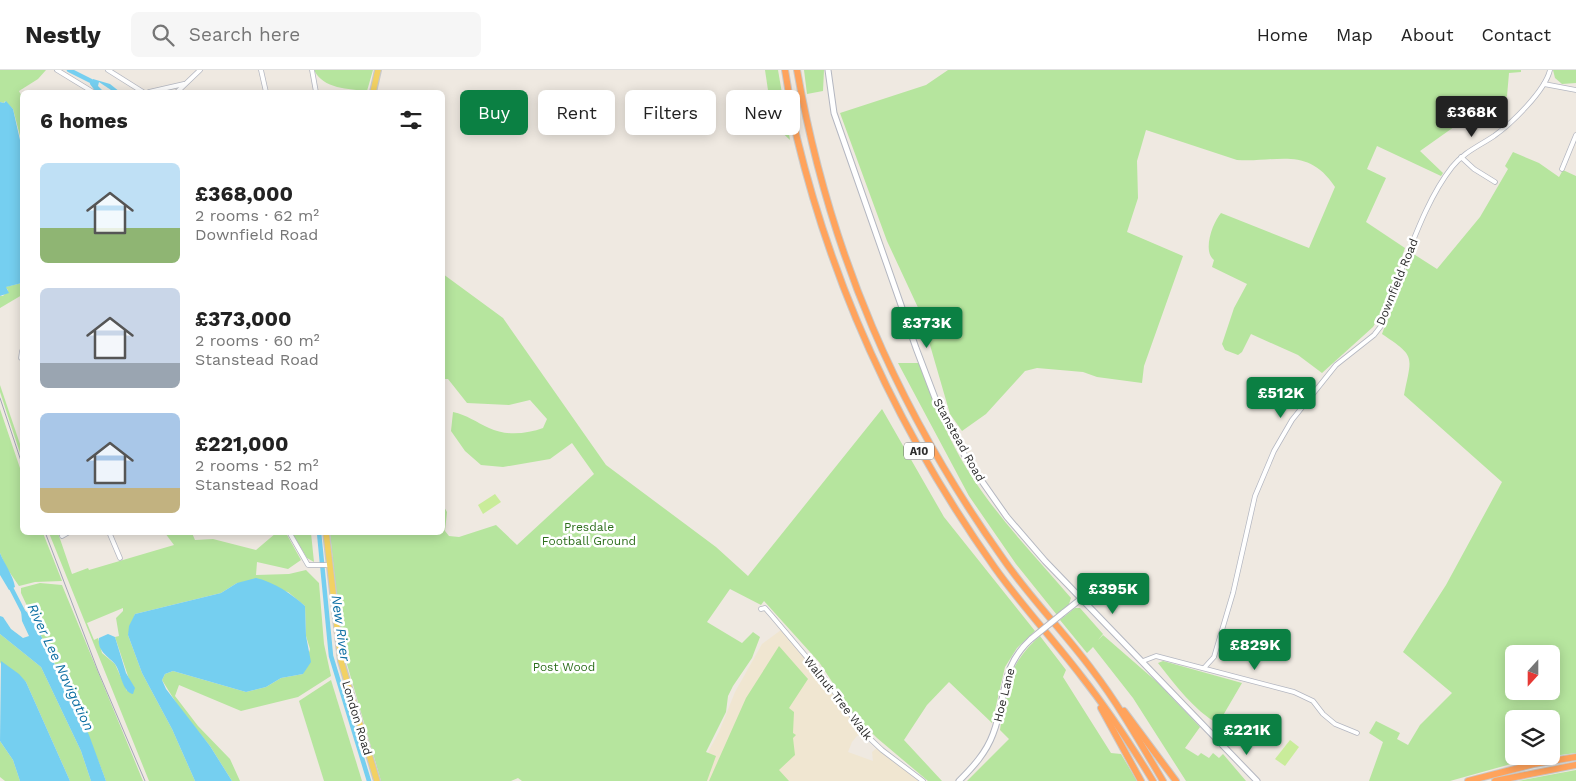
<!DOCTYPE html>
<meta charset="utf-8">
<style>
:root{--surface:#fff;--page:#f6f6f6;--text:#222;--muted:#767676;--line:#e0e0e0;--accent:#0b8043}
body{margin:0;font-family:"Work Sans",sans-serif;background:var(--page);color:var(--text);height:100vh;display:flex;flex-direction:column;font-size:19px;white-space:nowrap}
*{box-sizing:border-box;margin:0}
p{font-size:16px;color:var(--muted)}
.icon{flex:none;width:28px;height:28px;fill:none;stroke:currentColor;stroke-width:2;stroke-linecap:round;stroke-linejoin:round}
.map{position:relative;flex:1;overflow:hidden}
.drawer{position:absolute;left:20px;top:20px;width:425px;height:445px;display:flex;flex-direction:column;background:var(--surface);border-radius:8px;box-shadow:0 2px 12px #0003}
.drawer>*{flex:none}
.hud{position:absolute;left:460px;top:20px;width:475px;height:45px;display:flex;gap:10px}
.needle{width:32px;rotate:201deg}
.buttons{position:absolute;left:1505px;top:575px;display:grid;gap:10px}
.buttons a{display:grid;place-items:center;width:55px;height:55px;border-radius:8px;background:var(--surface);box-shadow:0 2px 12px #0003;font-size:25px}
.price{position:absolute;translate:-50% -42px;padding:0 11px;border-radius:5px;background:var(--accent);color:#fff;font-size:16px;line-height:32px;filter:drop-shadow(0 1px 2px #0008)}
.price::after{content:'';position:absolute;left:50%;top:30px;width:15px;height:11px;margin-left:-8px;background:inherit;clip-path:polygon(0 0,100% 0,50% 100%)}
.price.on{background:#222;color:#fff}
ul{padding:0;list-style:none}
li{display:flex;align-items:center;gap:15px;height:125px;padding:0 20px}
li span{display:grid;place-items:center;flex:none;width:140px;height:100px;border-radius:8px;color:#555}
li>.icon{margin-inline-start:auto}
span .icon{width:60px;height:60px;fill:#fffc;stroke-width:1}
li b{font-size:21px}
h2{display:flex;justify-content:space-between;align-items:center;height:60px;padding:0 20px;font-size:21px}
.tag{padding:0 18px;border-radius:8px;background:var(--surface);box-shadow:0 2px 12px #0003;font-size:18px;line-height:45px}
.tag.on{background:var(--accent);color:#fff}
header{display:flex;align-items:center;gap:30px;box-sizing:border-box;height:70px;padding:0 25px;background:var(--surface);border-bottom:1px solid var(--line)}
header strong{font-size:24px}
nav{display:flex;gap:28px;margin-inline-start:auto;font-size:18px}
.search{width:350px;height:45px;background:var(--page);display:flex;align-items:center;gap:12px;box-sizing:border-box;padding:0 18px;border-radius:8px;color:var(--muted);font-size:19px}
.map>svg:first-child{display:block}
</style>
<header>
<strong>Nestly</strong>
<div class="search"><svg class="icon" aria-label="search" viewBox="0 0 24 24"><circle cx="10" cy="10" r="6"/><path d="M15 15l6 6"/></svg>Search here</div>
<nav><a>Home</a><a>Map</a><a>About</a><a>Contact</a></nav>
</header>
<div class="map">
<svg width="1576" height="711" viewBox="0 0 1576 711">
<rect width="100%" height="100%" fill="#efe9e1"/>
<polygon fill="#f0e6d1" points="781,560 824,612 853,652 853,659 863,664 857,666 852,672 848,682 873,691 872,682 878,677 920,711 703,711 705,688 719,662 735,622 762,574"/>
<g fill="#b6e59e" fill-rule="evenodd">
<polygon points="0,0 46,0 38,9 19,21 22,27 21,70 13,39 5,31 4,33 0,32"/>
<path d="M314,0H373L367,21C349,19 323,19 314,0Z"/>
<polygon points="765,0 778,0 790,70 773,54"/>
<polygon points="804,0 824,0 823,21 807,24"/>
<path d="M948,0H1521V2L1509,3L1507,26L1491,45L1468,47L1420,81L1443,103L1441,106L1377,76L1367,99L1386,108L1366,152L1405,178L1384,238L1373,257L1322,303L1298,285L1251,264L1242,282L1238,285L1225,280L1222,274L1234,238L1247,214L1212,197L1214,190C1202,181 1213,152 1221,143L1309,178L1335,117C1308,75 1276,93 1237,90L1146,60L1137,91L1138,128L1127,162L1183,186L1144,296L1142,313L1097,307L1083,302L1037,298L1025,301L986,344L962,361L950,344L921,244L887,171L840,43L926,15Z"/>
<polygon points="1553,0 1576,0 1576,13 1562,14 1555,8"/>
<path d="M1513,82L1539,93L1559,107L1563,100L1576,106V683L1529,689L1450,711H1369L1383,672L1369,663L1376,651L1400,663L1397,669L1408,675L1420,655L1452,623L1403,582L1446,515L1502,412L1404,325C1412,285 1416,287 1382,264L1412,183L1437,199L1480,147L1508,99L1505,96ZM1514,584H1551V621H1514ZM1514,649H1551V686H1514Z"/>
<path d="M443,204L503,248L606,395L716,477L748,506L882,339L944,447L1035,561L1017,578L1005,597L992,653L949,612L927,635L904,670L942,711H928L877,668L854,645L819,592L764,531L761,535L730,519L707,552L742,573L753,562L760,567L752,588L733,616L728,626L726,642L706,682L716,686L707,711H522L518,708L511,711H381L342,577L330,463L442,462L443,435L447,442L445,461L449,466L459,467L496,455L517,475L594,404L572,373L550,389L503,397L481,395L465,381L451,361L453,342C467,345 476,352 489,358C505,366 527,364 543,358L547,349L530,330L509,335L467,333L448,309H443Z"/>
<polygon points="22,213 22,225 0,238 0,226 3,226 8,220 5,217"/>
<path d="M898,293H919C930,322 941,351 955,378C985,435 1030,480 1071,528L1069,534L1057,545L1016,494L969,426Z"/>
<polygon points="0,315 22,380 22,389 0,322"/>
<polygon points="0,339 22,404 22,462 43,463 62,511 35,512 19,516 6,497 0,483"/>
<path d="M49,463H58L72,504L88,498L89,500L174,475L165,463H192L195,470L213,469L256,480L276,463H286L301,490L288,499L257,492L256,505L289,504L306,500L319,513L324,574L331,606L298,627L241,641L179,615L175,626L198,656L230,689L240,711H232L210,676L180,639L162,610L165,604L173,601L246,622L266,617L281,608L303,604L310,579L306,566L305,536L288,522L237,513L221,523L135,544L128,565L142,603L172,659L195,711H149ZM123,538V541L116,548L119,566L115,567L129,609L127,621L115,594L102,583L98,568L94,570L87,553Z"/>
<polygon points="292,463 311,463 314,492 307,488"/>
<path d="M40,513L62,515L143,711H106C82,646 49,584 21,523V518Z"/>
<polygon points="1075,538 1080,538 1103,564 1098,570 1103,565 1157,612 1200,657 1185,678 1198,686 1201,683 1209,688 1213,683 1219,688 1223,684 1246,711 1186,711 1133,628 1093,577 1087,583 1060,550"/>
<polygon points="0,564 41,597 81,681 91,711 70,711 26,612 1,592 0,594"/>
<path d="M1040,566L1066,600L1063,607L1111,683L1121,684L1137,711H967L1009,669L1000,660C1008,618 1005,597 1040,566Z"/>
<polygon points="779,576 808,609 789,638 794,642 793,663 796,665 793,668 795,685 779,700 789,711 709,711 746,628"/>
<path d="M1163,591L1242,613L1218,654C1194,640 1175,615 1158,593Z"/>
<polygon points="331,610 362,711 324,711 299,631"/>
<polygon points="0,671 13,690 20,711 5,711 0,707"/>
<polygon points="1576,700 1576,711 1518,711"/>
</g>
<g fill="#c9ec9a">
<polygon points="495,424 501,432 483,444 478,435"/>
<polygon points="1290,670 1299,677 1285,696 1275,689"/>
</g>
<g fill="#75cff0">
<polygon points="93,9 110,14 120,22 114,22 99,12 98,16 104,22 96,22 90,14"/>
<polygon points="6,31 13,39 20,70 22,64 22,213 6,217 9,223 0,226 0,32 4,33"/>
<path d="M0,483C5,495 13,505 15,517L9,520L0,505Z"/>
<path d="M256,508C274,512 292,524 305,536L306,566L311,592L303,604L281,608L266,617L246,622L173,601L165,604L162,610L166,619L210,676L232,711H195L172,659L142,603L128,565L129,556L135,544L221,523L237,513Z"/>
<polygon points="21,540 24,540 31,545 89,665 106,711 91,711 81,681 41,597 0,564 0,546 3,547 11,559 23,568 29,566 22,551"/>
<path d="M108,564L115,567L126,603L135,618L133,624C122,622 121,602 115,594C108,586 97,581 99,568Z"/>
<polygon points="1,591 19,604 26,612 70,711 20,711 13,690 0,671"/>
</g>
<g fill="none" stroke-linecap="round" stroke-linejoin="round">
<g stroke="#75cff0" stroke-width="4.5">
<polyline points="69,0 91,11 99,22"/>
<polyline points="319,462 331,586 369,711"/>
<polyline points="9,514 25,545"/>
</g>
<defs>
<g id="street">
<polyline points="57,0 93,22"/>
<polyline points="108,0 143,22"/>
<polyline points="261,0 266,22"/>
<polyline points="312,0 316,22"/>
<polyline points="1544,14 1576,20"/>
<polyline points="149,22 184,14"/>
<polyline points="177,22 200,0"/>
<polyline points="1461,87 1474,99 1495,112"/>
<polyline points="1562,99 1576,65"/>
<polyline points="21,288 22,281"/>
<polyline points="109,462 120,488"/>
<polyline points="289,462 308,495 330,495"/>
<polyline points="62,466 69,462"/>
<polyline points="761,539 765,538 772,546 826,610 864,663 882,680 923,711"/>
<polyline points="1143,591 1156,586 1294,622 1313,631 1323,644 1335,654 1357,663"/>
<path d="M1204,598L1214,587L1233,523L1255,426L1274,381L1292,350L1336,295L1374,265L1381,256C1391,237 1396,216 1403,196C1416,163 1430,125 1452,97C1464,82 1479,76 1494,66C1512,53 1545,21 1550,0"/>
</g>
<g id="secondary">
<polyline points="828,0 834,43 916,278 935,328 967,390 1007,447 1045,491 1257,711"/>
<polyline points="1063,543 1082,528"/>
<path d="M959,711C973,697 986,683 993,664C1007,628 999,598 1031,569"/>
</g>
<g id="primary">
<polyline points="373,22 378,0"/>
<polyline points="326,462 341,591 377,711"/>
</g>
<g id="highway">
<path d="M785,0C789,23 792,46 797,68C835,225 902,367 995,498C1022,536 1054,570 1082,607C1108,640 1131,675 1153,711"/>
<path d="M797,0C829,182 897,340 1004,490C1031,529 1065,563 1093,601C1119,635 1141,674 1163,711"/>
<polyline points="1101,638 1141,711"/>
<polyline points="1124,641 1176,711"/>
<polyline points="1468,711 1534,694 1576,687"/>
<polyline points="1495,711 1576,695"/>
</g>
</defs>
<use href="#street" stroke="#b4b7c1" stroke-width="5.5"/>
<use href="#secondary" stroke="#b4b7c1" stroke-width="7"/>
<use href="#primary" stroke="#c9c9c9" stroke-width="8"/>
<use href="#highway" stroke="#c9c9c9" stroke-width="8"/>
<use href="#street" stroke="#fff" stroke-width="4"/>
<use href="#secondary" stroke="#fff" stroke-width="5"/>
<use href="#primary" stroke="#f2d163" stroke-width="5.5"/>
<use href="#highway" stroke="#ffa35c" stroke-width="6"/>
<g stroke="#a3a6b8" stroke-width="1">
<polyline points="0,328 22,394"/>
<polyline points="45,462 98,601 145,711"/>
</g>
<defs>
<polyline id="secondary-bridge" points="1031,569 1063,543"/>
</defs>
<use href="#secondary-bridge" stroke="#b4b7c1" stroke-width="7" stroke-linecap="butt"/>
<use href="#secondary-bridge" stroke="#fff" stroke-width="5"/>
</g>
<g text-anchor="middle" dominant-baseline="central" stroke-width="5" stroke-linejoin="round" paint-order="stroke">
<rect fill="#fff" stroke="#6d6d6d" stroke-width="1" x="904" y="372.5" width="30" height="17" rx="4"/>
<g font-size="11" font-weight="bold" fill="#2e2e2e">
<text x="919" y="381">A10</text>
</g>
<g font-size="12" fill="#2e2e2e" stroke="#fff">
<text transform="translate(1397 212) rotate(-68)">Downfield Road</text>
<text transform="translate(959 370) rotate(61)">Stanstead Road</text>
<text transform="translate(1004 625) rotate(-76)">Hoe Lane</text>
<text transform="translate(838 628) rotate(52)">Walnut Tree Walk</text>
<text transform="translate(357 648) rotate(73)">London Road</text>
</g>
<g font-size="12" fill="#2c6e1b" stroke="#fff">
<text x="589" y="457">Presdale<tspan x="589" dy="14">Football Ground</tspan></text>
<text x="564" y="597">Post Wood</text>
</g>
<g font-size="14" font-style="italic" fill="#0d6fa3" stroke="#fff">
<text transform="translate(341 558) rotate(82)">New River</text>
<text transform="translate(61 597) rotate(65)">River Lee Navigation</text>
</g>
</g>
</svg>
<div class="buttons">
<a><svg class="needle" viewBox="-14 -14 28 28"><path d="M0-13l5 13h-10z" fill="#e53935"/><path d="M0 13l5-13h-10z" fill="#767676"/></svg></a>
<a><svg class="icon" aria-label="layers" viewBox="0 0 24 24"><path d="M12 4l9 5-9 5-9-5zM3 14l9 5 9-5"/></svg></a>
</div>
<b class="price on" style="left:1472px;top:68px">£368K</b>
<b class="price" style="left:927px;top:279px">£373K</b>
<b class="price" style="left:1281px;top:349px">£512K</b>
<b class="price" style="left:1113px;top:545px">£395K</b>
<b class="price" style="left:1255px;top:601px">£829K</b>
<b class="price" style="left:1247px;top:686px">£221K</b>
<div class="hud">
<a class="tag on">Buy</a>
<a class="tag">Rent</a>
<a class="tag">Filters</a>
<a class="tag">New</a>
</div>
<section class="drawer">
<h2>6 homes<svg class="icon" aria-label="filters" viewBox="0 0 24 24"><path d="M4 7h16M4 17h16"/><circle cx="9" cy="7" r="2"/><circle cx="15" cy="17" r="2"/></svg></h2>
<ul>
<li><span style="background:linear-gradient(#bfe0f5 65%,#8fb573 0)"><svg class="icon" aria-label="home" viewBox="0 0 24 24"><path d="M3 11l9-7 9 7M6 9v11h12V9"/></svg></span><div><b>£368,000</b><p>2 rooms · 62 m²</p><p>Downfield Road</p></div></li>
<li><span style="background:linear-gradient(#c9d6e8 75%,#9aa5b1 0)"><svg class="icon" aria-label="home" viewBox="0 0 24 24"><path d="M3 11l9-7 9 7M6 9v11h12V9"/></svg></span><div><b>£373,000</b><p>2 rooms · 60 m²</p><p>Stanstead Road</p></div></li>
<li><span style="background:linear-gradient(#a9c7e8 75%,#c2b280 0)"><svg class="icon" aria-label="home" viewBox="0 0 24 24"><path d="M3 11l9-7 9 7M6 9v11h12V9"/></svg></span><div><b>£221,000</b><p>2 rooms · 52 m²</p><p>Stanstead Road</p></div></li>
</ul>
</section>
</div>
